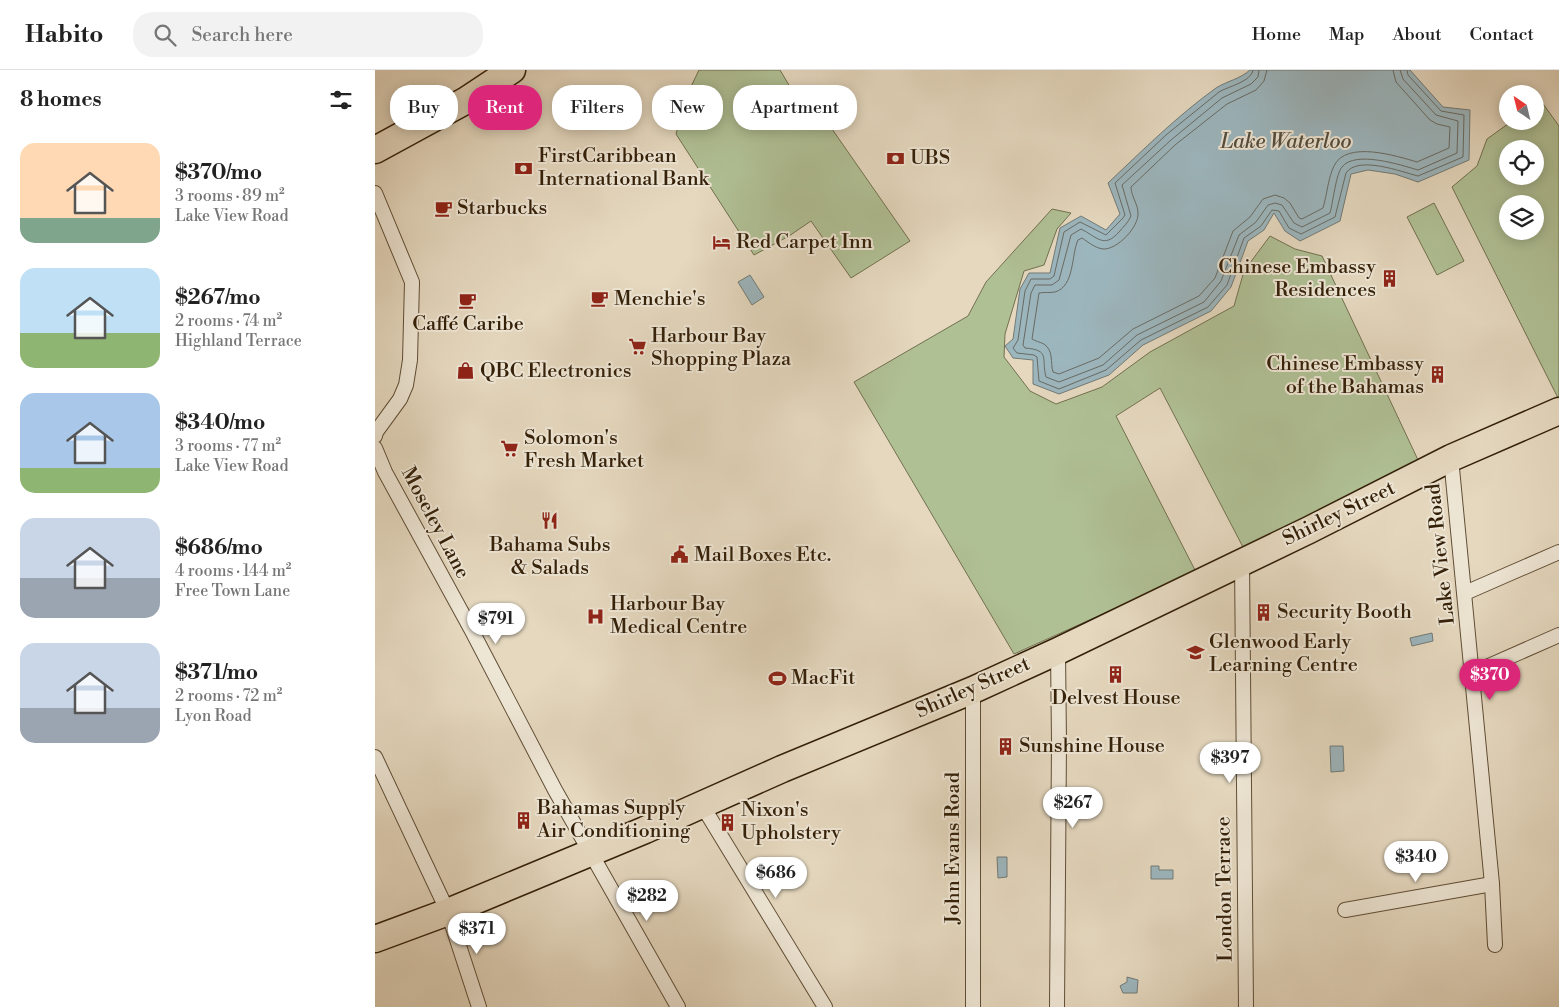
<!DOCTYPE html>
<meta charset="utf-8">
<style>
:root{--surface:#fff;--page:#f2f2f2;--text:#222;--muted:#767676;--line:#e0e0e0;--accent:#db2777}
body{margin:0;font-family:"Libre Bodoni",serif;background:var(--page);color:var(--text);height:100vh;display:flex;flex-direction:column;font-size:19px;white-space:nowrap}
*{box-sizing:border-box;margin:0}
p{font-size:16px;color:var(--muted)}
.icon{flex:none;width:28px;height:28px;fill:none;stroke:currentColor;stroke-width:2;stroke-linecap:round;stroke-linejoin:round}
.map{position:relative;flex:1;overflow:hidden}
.sheet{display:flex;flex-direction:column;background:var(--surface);width:375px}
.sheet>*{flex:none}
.hud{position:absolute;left:15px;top:15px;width:475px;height:45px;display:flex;gap:10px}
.needle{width:32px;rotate:325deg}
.fabs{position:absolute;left:1124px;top:15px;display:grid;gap:10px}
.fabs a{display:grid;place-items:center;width:45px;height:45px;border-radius:50%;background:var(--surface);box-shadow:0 2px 12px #0003;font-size:25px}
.price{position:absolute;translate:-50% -42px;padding:0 11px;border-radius:18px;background:#fff;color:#222;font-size:16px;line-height:32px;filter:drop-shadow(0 1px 2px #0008)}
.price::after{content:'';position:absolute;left:50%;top:30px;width:15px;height:11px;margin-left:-8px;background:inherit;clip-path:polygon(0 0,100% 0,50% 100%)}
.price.on{background:var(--accent);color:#fff}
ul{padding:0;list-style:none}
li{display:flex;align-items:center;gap:15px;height:125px;padding:0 20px}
li span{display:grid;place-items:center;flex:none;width:140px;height:100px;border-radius:15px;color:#555}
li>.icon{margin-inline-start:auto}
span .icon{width:60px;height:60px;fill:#fffc;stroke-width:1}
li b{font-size:21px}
h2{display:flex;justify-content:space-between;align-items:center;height:60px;padding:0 20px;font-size:21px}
.pill{padding:0 18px;border-radius:20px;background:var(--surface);box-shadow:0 2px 12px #0003;font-size:18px;line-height:45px}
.pill.on{background:var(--accent);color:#fff}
header{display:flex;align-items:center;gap:30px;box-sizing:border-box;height:70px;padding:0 25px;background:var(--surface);border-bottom:1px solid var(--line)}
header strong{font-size:24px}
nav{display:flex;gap:28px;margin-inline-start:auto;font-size:18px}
.search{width:350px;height:45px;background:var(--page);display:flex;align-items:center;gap:12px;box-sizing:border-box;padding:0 18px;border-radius:20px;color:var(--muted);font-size:19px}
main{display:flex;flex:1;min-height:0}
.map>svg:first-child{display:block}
</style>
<header>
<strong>Habito</strong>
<div class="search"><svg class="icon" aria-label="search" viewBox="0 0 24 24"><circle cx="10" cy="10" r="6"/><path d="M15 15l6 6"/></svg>Search here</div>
<nav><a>Home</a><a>Map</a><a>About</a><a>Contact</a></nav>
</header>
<main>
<section class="sheet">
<h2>8 homes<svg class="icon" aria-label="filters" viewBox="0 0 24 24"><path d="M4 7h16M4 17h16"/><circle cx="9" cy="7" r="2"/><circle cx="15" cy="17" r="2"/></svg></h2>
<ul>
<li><span style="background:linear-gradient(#ffd9b3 75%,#7fa58c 0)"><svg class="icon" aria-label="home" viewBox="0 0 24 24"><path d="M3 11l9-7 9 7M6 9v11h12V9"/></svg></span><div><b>$370/mo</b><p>3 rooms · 89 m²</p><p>Lake View Road</p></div></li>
<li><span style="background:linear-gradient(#bfe0f5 65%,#8fb573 0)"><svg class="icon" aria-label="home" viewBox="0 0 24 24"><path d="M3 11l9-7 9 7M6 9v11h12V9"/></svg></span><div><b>$267/mo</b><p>2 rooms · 74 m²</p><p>Highland Terrace</p></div></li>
<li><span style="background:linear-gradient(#a9c7e8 75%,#8fb573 0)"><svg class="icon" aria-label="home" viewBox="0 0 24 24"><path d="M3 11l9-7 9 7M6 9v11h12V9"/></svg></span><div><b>$340/mo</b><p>3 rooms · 77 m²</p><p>Lake View Road</p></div></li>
<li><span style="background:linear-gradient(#c9d6e8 60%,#9aa5b1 0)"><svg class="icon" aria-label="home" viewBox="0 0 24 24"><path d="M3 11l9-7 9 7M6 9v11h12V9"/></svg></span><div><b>$686/mo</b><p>4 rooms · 144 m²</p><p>Free Town Lane</p></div></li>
<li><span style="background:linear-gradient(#c9d6e8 65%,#9aa5b1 0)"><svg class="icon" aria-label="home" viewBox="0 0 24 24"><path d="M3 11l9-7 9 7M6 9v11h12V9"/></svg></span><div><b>$371/mo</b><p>2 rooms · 72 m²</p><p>Lyon Road</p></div></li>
</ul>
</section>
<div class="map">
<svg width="1184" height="937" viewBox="0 0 1184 937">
<rect width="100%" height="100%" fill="#e5d8bf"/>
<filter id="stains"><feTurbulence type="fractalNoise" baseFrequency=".004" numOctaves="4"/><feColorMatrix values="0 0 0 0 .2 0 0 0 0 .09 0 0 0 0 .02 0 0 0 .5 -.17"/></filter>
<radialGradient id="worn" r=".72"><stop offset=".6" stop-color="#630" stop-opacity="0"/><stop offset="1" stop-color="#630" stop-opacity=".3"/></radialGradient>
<g fill="#b0c095" stroke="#72704f" fill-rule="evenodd">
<polygon points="324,0 405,0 434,49 442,44 457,59 535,171 476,208 436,151 414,166 379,185 301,64 312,25"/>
<path d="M1166,31L1184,56V327L1183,328L1077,117L1102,96L1112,69L1137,51H1160V35ZM1132,79H1160V106H1132ZM1132,134H1160V161H1132Z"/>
<polygon points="1059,133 1089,191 1062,205 1032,147"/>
<polygon points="677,139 696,143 682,159 669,195 649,201 630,264 629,287 655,321 681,334 727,317 775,282 859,236 869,201 895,166 920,179 947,186 1044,392 869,479 785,318 741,346 821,502 639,584 479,312 593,246 611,212"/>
</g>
<g fill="#9cb6be" stroke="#727a76">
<path d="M875,0H1035L1068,37L1095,40L1094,90L1043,112L1020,104L993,100L976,104L965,151L925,171L910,161L899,143L889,160L873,171L856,217L836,241L768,275L734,305L684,324L658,314V290L638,288L630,276L638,269L645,219L654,203H675L685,158L706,146L731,160L745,144L733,113C768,80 802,46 841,18C852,11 865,9 875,0Z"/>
<polygon points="375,205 389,227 377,235 363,212"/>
<polygon points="1057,563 1058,571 1037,576 1035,568"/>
<polygon points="955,676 968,676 969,701 956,702"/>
<polygon points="622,787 632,787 632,807 623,808"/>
<polygon points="776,796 784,796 784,800 798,800 798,809 776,809"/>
<polygon points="752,907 763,910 762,923 748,923 745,916 752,912"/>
</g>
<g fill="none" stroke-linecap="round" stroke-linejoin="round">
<g stroke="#686b64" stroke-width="1">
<path d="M878,0C876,12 854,16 844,22L791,65L740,113L750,145L748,148L731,165L705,152L689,162L679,206L675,209H656L650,221L643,270L638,278L642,283L659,285L662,287L664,311L684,319L731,300L766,270L833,237L852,215L869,168L886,156L897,140L904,141L914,158L926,164L960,147L971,103C983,85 1027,102 1043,106L1088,87L1089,45L1066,41L1033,5L1032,0"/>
<path d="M884,0L883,7L876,14L847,28L796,70L747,115L756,146C753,153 748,157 744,162C729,179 722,167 706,159L696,165L684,210L677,215H660L656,223L648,275L650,278C676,280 666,289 671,307L684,312L728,295L762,265L829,232L846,211L864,165L881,152L893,135L900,133L907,135L919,153L927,157L955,143C958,132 961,104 967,97C980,80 1026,95 1043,100L1082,83L1083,51L1061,45L1028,9L1025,0"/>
<path d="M892,0L889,11L881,20L852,34L800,75L756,117C756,126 763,134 763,143C764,157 742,180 728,179C720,178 713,172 707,168L703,170C696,185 700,216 680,222C674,223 669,222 664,223L657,269C660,271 665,272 669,274C679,281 675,292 678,302L684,304L724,288L758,259L824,226L840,208L858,161L875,147L888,129L900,125L909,128L915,133L924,148L927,149L948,138C952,125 953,108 959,96C971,70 1022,86 1042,92L1074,78L1075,57L1062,54L1055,50L1021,12L1018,0"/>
</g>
<defs>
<g id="street">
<polyline points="0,123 37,212 35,290 31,315 25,329 1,362 0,366"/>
<polyline points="0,378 10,402 97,561 180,720 303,937"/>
<polyline points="1076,388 1117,814 1120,875"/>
<polyline points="867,491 871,937"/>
<polyline points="1090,523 1184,482"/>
<polyline points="1098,603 1184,565"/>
<polyline points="598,620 598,937"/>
<polyline points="0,687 73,842 104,937"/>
<polyline points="327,735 450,937"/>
<polyline points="970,840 1117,814"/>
<polyline points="682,937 684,673 683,581"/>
</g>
<g id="highway">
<polyline points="0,80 90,31 137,0"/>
<polyline points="0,869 73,842 270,760 407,699 598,620 683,581 934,460 1076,388 1184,341"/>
</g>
</defs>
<use href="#street" stroke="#604e36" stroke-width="16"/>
<use href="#highway" stroke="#342009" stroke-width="29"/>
<use href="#street" stroke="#eee6d5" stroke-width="14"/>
<use href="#highway" stroke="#e5d8bf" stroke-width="26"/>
</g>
<defs>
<symbol id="bank-bare" viewBox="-9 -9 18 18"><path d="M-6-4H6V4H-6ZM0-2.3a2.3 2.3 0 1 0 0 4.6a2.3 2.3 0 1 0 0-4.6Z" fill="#8f2418" stroke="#eee6d5" stroke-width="2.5" paint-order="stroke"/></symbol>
<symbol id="cafe-bare" viewBox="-9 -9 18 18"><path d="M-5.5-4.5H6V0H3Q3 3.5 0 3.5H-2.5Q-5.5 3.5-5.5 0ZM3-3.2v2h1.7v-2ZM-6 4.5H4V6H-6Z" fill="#8f2418" stroke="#eee6d5" stroke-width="2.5" paint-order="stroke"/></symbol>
<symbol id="hotel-bare" viewBox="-9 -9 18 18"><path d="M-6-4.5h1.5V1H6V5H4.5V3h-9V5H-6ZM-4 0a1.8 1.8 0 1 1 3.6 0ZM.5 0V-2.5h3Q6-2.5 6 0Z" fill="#8f2418" stroke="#eee6d5" stroke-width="2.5" paint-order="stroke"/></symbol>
<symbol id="building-bare" viewBox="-9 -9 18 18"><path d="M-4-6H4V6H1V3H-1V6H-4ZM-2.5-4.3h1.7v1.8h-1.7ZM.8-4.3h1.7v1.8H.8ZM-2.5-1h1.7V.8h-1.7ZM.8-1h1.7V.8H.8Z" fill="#8f2418" stroke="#eee6d5" stroke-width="2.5" paint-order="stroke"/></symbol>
<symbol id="supermarket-bare" viewBox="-9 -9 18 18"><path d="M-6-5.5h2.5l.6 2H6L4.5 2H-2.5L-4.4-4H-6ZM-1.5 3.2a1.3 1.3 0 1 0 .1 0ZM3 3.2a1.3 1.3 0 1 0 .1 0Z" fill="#8f2418" stroke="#eee6d5" stroke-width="2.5" paint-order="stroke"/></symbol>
<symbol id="shop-bare" viewBox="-9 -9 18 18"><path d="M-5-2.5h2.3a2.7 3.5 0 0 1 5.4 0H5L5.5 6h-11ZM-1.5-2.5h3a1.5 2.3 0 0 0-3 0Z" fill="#8f2418" stroke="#eee6d5" stroke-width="2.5" paint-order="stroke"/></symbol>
<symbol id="restaurant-bare" viewBox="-9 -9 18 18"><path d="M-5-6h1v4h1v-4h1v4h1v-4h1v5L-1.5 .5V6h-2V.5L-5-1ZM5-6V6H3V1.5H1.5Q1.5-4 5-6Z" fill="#8f2418" stroke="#eee6d5" stroke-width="2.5" paint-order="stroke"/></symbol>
<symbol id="civic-bare" viewBox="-9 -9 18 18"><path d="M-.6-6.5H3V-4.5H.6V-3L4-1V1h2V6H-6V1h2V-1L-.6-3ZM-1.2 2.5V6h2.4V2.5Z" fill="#8f2418" stroke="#eee6d5" stroke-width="2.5" paint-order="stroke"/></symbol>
<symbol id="hospital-bare" viewBox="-9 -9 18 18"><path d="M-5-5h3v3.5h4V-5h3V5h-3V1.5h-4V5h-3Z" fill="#8f2418" stroke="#eee6d5" stroke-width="2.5" paint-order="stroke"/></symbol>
<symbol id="school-bare" viewBox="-9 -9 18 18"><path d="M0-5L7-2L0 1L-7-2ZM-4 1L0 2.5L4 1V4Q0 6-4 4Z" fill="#8f2418" stroke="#eee6d5" stroke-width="2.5" paint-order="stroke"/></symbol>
<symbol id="stadium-bare" viewBox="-9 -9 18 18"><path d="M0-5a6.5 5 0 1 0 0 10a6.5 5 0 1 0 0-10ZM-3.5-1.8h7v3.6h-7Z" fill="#8f2418" stroke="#eee6d5" stroke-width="2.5" paint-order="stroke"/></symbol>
</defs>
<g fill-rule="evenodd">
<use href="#bank-bare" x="508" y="76" width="25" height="25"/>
<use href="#bank-bare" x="136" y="86" width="25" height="25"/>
<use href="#cafe-bare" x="56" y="126" width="25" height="25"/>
<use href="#hotel-bare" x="334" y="160" width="25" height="25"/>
<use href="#building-bare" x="1002" y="196" width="25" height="25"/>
<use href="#cafe-bare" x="212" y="216" width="25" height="25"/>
<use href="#cafe-bare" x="80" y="218" width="25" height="25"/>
<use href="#supermarket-bare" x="250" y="264" width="25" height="25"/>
<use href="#shop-bare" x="78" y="288" width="25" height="25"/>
<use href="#building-bare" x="1050" y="292" width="25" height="25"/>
<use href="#supermarket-bare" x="122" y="366" width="25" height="25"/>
<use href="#restaurant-bare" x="162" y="438" width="25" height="25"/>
<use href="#civic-bare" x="292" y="472" width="25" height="25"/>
<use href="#building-bare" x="876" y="530" width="25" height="25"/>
<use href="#hospital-bare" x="208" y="534" width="25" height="25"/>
<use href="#school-bare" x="808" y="570" width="25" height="25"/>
<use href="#building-bare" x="728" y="592" width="25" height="25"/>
<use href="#stadium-bare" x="390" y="596" width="25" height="25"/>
<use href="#building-bare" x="618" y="664" width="25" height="25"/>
<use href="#building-bare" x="136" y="738" width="25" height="25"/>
<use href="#building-bare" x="340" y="740" width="25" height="25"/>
</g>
<g text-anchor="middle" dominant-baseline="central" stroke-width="4" stroke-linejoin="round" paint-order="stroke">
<g font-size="20" fill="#342009" stroke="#eee6d5" text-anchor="start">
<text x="163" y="86">FirstCaribbean<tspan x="163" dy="23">International Bank</tspan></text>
<text x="535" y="88">UBS</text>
<text x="82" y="138">Starbucks</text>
<text x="361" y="172">Red Carpet Inn</text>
<text x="1001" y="197" text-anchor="end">Chinese Embassy<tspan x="1001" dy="23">Residences</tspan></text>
<text x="239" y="229">Menchie's</text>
<text x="93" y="254" text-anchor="middle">Caffé Caribe</text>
<text x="276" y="266">Harbour Bay<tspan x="276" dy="23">Shopping Plaza</tspan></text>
<text x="1049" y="294" text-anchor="end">Chinese Embassy<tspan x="1049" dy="23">of the Bahamas</tspan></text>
<text x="105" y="301">QBC Electronics</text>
<text x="149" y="368">Solomon's<tspan x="149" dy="23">Fresh Market</tspan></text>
<text x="175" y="475" text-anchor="middle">Bahama Subs<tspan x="175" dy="23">&amp; Salads</tspan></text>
<text x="319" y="485">Mail Boxes Etc.</text>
<text x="235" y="534">Harbour Bay<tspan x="235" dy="23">Medical Centre</tspan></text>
<text x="902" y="542">Security Booth</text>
<text x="834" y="572">Glenwood Early<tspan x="834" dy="23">Learning Centre</tspan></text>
<text x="416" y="608">MacFit</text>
<text x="741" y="628" text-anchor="middle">Delvest House</text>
<text x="644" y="676">Sunshine House</text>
<text x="162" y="738">Bahamas Supply<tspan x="162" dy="23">Air Conditioning</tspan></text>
<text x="366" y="740">Nixon's<tspan x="366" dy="23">Upholstery</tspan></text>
</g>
<g font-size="20" fill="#342009" stroke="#eee6d5">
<text transform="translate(964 444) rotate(-26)">Shirley Street</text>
<text transform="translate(60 453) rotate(62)">Moseley Lane</text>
<text transform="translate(1066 484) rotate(-96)">Lake View Road</text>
<text transform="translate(598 618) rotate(-24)">Shirley Street</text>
<text transform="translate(578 778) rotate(-90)">John Evans Road</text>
<text transform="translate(850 819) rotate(-91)">London Terrace</text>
</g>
<g font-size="21" font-style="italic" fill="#534d3f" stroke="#eee6d5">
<text x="911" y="72">Lake Waterloo</text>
</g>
</g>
<rect width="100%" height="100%" filter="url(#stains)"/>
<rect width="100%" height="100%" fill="url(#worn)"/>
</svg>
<div class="fabs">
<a><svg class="needle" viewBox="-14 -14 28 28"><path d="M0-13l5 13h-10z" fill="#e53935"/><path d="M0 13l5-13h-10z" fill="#767676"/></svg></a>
<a><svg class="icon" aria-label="locate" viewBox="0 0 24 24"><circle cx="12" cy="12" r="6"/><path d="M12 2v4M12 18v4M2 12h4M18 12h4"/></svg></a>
<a><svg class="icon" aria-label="layers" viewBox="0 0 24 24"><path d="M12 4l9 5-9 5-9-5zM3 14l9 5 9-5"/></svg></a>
</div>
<b class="price" style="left:121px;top:575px">$791</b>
<b class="price on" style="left:1115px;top:631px">$370</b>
<b class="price" style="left:855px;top:714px">$397</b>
<b class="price" style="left:698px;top:759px">$267</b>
<b class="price" style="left:1041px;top:813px">$340</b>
<b class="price" style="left:401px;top:829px">$686</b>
<b class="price" style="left:272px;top:852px">$282</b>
<b class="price" style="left:102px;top:885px">$371</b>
<div class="hud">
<a class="pill">Buy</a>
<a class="pill on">Rent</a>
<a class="pill">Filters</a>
<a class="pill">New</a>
<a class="pill">Apartment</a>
</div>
</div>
</main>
